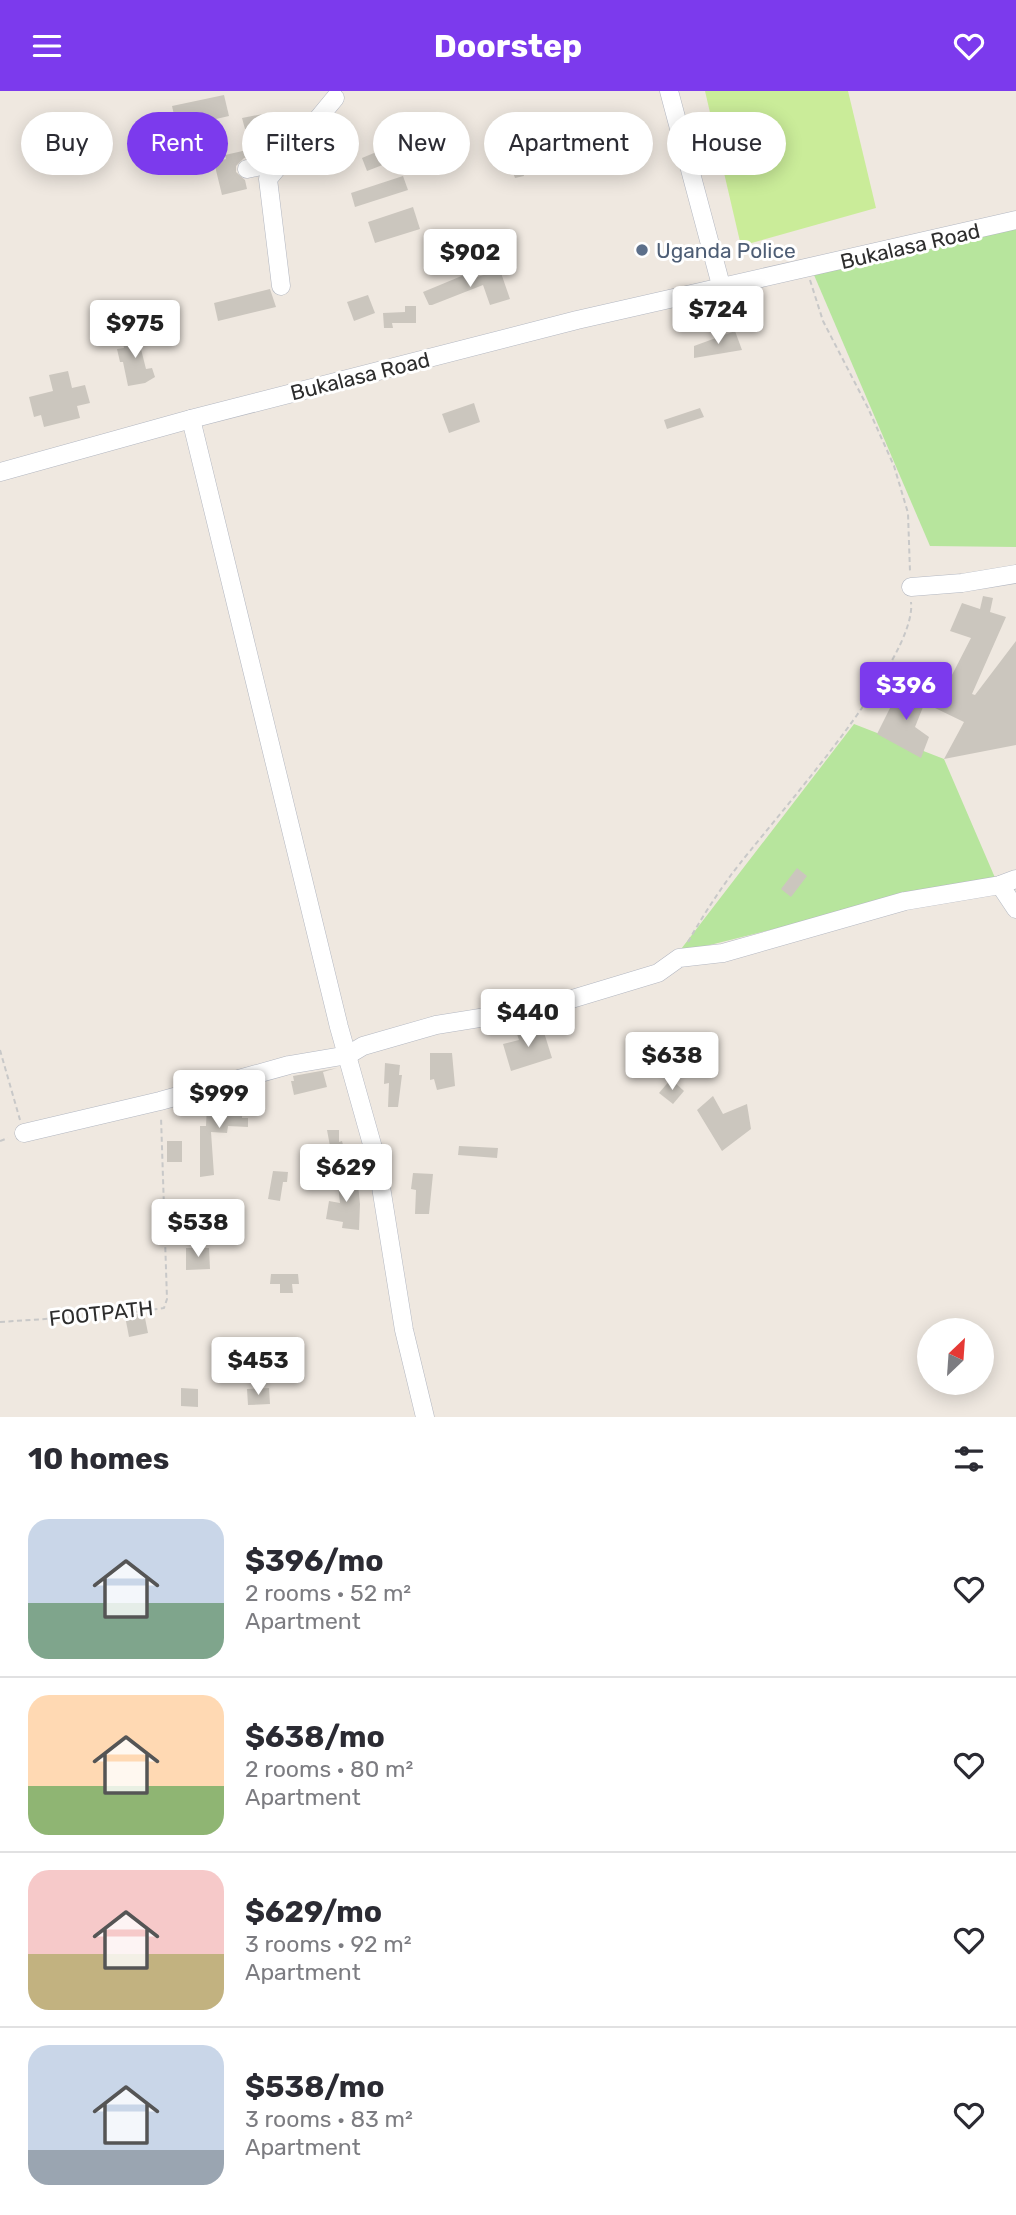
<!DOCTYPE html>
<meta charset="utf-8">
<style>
:root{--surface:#fff;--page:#f7f7f7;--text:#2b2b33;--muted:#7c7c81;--line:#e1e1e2;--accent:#7c3aed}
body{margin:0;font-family:Rubik,sans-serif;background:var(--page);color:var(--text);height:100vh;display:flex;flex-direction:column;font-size:26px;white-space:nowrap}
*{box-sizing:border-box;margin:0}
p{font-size:23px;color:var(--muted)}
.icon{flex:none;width:38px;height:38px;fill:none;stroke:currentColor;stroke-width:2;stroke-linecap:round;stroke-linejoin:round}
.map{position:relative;height:1326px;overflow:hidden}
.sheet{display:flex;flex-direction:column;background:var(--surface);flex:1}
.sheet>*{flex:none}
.top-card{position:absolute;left:21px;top:21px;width:975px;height:63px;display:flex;gap:14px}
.needle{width:46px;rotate:25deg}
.controls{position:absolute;left:917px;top:1227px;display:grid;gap:14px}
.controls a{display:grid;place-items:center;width:77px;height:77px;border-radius:50%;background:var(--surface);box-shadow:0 4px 18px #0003;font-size:35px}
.price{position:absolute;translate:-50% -60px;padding:0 16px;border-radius:7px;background:#fff;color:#222;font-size:23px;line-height:46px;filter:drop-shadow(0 2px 4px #0008)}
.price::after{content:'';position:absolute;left:50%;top:42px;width:21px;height:16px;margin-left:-10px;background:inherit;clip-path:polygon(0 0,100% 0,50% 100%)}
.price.selected{background:var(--accent);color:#fff}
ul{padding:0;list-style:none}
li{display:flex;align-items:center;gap:21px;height:175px;padding:0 28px}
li+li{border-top:2px solid var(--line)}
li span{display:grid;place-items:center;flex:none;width:196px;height:140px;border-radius:21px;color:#555}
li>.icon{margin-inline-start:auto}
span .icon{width:84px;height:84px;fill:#fffc;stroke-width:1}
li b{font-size:30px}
h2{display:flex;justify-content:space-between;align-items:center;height:84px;padding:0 28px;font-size:30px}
.tag{padding:0 24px;border-radius:32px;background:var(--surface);box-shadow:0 4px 18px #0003;font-size:24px;line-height:63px}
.tag.selected{background:var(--accent);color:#fff}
header{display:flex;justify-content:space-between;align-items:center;height:91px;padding:0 28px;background:var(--accent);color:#fff;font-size:32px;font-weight:700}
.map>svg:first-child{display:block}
</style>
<header><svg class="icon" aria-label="menu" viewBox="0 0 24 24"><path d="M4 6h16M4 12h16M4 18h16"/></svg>Doorstep<svg class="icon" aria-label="heart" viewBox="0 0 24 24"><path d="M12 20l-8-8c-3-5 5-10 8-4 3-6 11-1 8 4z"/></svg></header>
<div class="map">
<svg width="1016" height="1326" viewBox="0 0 1016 1326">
<rect width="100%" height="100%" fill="#efe8e0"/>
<g fill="#b7e59d">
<polygon points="1016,132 1016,456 930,455 814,184"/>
<polygon points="854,633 944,668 996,789 905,805 678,862"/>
</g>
<polygon fill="#caec99" points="705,0 848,0 876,117 741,155"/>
<g fill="#cbc6be">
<polygon points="224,4 229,25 177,37 172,15"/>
<polygon points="268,22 270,33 257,35 259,64 244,67 236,75 236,81 245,89 247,98 222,104 214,71 226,68 225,64 247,59 247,38 245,38 242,27"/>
<polygon points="339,34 344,57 312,64 310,55 325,38"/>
<polygon points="515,42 526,77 522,78 524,85 515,87 500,46"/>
<polygon points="393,54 398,68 367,80 362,67"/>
<polygon points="403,85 408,99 355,116 351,102"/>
<polygon points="413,116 420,138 375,152 368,131"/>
<polygon points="500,179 510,208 490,214 483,194 432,214 429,214 423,201 464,184 467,189"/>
<polygon points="270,198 276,216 218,230 214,212"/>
<polygon points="368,204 375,222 354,230 347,211"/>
<polygon points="405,215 416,215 416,232 392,232 393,237 384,237 383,222 405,221"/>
<polygon points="735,240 742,259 694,267 694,255"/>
<polygon points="149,242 151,252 140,254 146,278 152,277 155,286 145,292 128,295 123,271 120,271 117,258 124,257 122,247"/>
<polygon points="68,280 72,297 85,294 90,312 77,315 80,327 44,336 41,324 34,326 29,306 53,300 49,284"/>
<polygon points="474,312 480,331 449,342 442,323"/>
<polygon points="700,317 704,326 667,338 664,329"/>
<polygon points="983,505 993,507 990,521 1006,526 972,603 975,604 1016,550 1016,654 944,668 964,631 935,617 971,547 950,540 962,512 980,518"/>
<polygon points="916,588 926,592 917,612 923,616 915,636 929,646 921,667 877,643 898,601 908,607"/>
<polygon points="797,777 807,785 791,806 781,798"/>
<polygon points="542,935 552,967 511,980 503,953 519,949 517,943"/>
<polygon points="430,962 452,962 455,995 437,999 434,988 430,989"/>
<polygon points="385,972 400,974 399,984 402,984 398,1016 388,1016 389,992 384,993"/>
<polygon points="337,977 323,981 327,996 294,1004 291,990 294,990 293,985"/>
<polygon points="671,988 684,1000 673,1013 659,1002"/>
<polygon points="713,1005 723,1023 747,1013 751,1038 722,1060 697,1019"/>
<polygon points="229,1007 243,1007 242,1027 248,1027 248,1036 228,1035 227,1042 211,1041 214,1084 200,1086 200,1035 206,1035 207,1014 229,1015"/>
<polygon points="327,1039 339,1039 339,1051 342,1050 345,1062 332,1066"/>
<rect x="167" y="1050" width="15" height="21"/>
<polygon points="459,1055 498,1057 497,1067 458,1064"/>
<polygon points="273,1080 288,1081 287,1091 283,1091 280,1110 268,1108"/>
<polygon points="413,1082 433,1083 429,1123 415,1123 416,1099 411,1098"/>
<polygon points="357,1084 360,1113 359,1139 342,1137 343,1131 326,1128 329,1110 340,1112 337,1086"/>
<polygon points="186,1157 209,1157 210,1178 186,1179"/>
<polygon points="271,1183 298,1183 299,1193 292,1193 293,1202 280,1202 280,1193 270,1193"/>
<polygon points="144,1222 148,1242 129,1246 125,1225"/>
<polygon points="181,1297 198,1298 198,1316 181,1315"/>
<polygon points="269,1297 270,1313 248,1314 247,1298"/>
</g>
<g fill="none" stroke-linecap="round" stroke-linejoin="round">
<defs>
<g id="minor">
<polyline points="669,0 722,198"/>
<polyline points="247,78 284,70"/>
<polyline points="281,195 268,88 335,7"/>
<polyline points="191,328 339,936 377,1071 404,1239 425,1326"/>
<polyline points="0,381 191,328 577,229 1016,129"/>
<polyline points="911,496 962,492 1016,483"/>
<polyline points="1000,794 1016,818"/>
<polyline points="24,1042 160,1010 289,974 348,964 363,955 436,934 542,917 658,882 679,867 723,862 905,810 1000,794 1016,788"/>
</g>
</defs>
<use href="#minor" stroke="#b3b7c1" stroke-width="19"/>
<g stroke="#c8c8c8" stroke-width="2" stroke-dasharray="5 3.5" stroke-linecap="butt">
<polyline points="810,189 823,230 868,317 894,375 908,422 910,481"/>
<path d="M688,851C701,828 715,806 731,784C769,733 918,569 911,511"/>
<polyline points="0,959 20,1029"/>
<polyline points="0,1050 8,1047"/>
<polyline points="0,1231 120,1223 164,1217 167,1208 161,1026"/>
</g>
<use href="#minor" stroke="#fff" stroke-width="18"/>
</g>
<circle fill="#5c6f8a" stroke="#fff" stroke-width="2.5" cx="642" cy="159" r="7"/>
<g text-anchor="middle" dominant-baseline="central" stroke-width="6" stroke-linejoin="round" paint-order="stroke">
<g font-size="21" fill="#2d2d2d" stroke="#fff">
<text transform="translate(910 155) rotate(-13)">Bukalasa Road</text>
<text transform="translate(360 285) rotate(-14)">Bukalasa Road</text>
<text transform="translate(101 1222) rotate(-6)">FOOTPATH</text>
</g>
<g font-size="21" fill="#4e5e75" stroke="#fff" text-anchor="start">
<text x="656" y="159">Uganda Police</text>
</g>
</g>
</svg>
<div class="controls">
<a><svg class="needle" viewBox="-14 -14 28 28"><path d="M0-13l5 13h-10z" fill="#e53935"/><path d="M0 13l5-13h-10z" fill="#7c7c81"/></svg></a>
</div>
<b class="price" style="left:470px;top:198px">$902</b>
<b class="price" style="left:718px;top:255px">$724</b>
<b class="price" style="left:135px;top:269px">$975</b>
<b class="price selected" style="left:906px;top:631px">$396</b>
<b class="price" style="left:528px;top:958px">$440</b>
<b class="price" style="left:672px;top:1001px">$638</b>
<b class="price" style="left:219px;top:1039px">$999</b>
<b class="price" style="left:346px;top:1113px">$629</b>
<b class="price" style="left:198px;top:1168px">$538</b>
<b class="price" style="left:258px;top:1306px">$453</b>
<div class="top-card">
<a class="tag">Buy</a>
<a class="tag selected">Rent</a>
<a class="tag">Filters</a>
<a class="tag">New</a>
<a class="tag">Apartment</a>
<a class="tag">House</a>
</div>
</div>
<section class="sheet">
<h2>10 homes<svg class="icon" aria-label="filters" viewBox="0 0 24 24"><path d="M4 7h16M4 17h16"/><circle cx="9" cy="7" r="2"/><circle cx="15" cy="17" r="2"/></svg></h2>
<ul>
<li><span style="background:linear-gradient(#c9d6e8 60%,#7fa58c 0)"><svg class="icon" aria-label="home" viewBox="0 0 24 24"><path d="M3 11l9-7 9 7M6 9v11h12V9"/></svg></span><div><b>$396/mo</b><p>2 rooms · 52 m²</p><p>Apartment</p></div><svg class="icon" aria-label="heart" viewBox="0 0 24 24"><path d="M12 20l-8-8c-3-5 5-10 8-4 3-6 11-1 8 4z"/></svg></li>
<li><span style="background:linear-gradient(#ffd9b3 65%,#8fb573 0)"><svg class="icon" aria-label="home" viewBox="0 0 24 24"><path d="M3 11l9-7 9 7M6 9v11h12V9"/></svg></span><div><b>$638/mo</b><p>2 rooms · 80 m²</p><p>Apartment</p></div><svg class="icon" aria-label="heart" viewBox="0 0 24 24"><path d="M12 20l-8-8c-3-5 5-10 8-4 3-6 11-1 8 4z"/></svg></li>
<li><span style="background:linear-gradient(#f6c9c9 60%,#c2b280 0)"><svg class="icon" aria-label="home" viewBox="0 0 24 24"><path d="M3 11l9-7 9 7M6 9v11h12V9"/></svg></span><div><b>$629/mo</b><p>3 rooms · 92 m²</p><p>Apartment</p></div><svg class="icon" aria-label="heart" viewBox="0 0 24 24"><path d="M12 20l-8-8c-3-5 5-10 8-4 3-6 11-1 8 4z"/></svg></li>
<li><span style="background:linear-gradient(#c9d6e8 75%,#9aa5b1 0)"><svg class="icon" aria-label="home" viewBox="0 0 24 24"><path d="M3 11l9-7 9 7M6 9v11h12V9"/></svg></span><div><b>$538/mo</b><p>3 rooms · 83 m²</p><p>Apartment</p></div><svg class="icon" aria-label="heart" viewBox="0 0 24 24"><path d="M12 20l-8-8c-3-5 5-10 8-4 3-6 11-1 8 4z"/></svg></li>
</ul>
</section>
